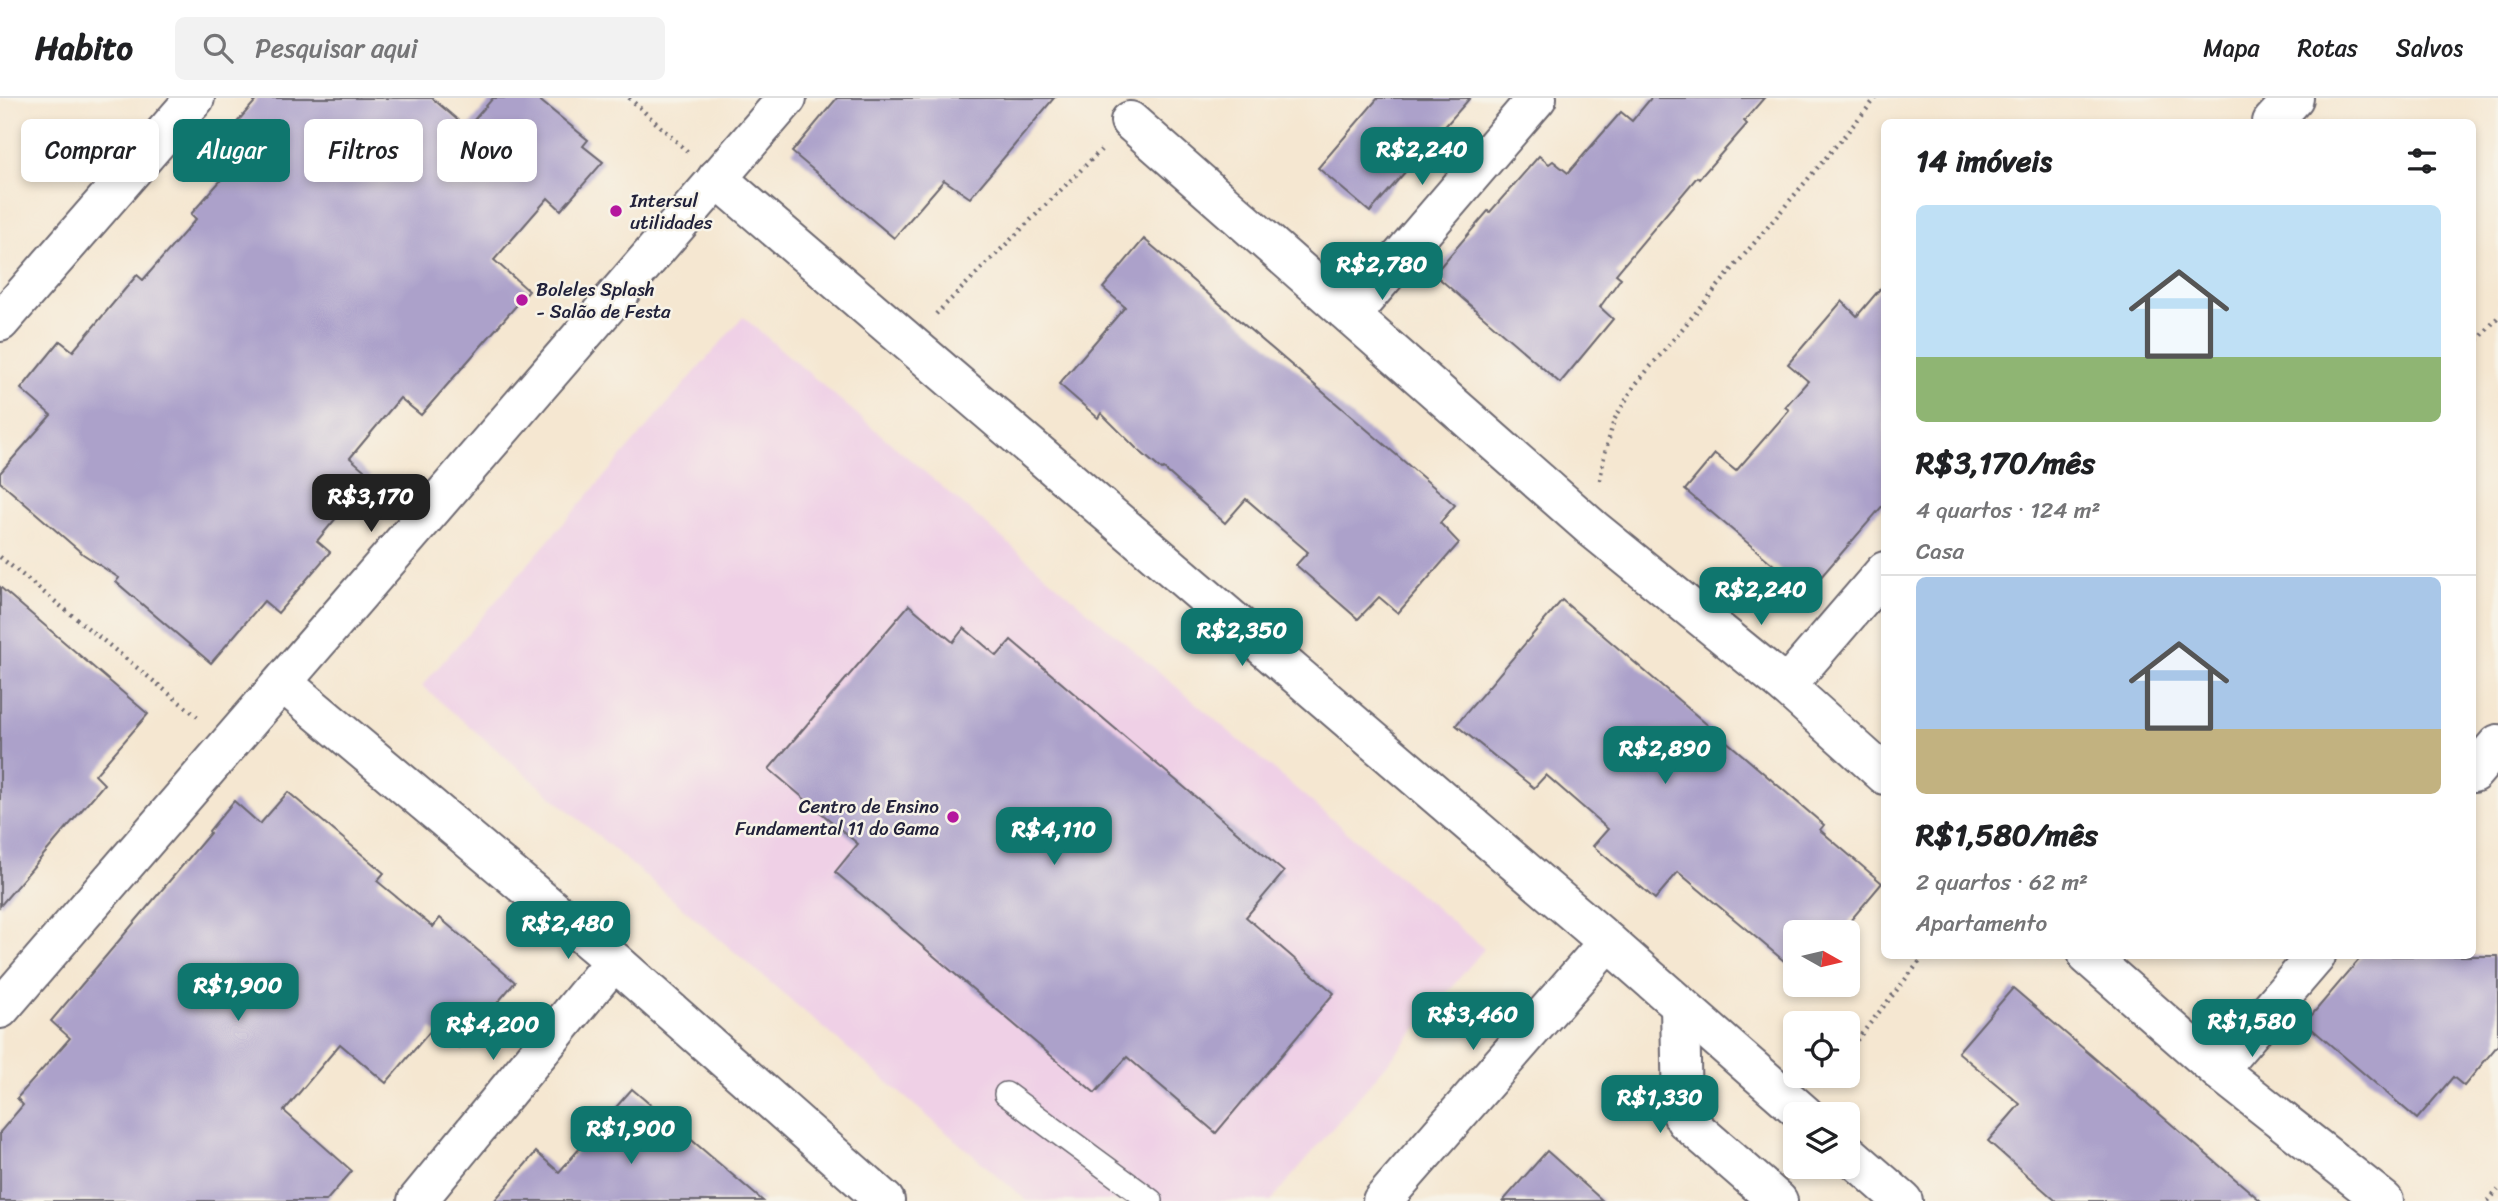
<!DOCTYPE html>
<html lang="pt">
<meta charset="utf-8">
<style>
:root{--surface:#fff;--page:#f2f2f2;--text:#202124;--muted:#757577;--line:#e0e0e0;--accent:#0f766e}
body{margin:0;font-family:Sriracha,sans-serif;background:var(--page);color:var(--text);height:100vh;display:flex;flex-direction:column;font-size:26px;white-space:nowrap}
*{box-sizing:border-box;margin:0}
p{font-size:23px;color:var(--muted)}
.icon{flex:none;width:38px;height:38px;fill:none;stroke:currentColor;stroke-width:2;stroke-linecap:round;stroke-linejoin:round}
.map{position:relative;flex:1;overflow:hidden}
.side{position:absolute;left:1881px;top:21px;width:595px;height:840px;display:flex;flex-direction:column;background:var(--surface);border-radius:10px;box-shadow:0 4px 10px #0003}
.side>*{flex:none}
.guide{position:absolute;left:21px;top:21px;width:665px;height:63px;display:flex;gap:14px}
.needle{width:46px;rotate:98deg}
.controls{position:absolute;left:1783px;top:822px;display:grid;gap:14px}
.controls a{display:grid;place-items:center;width:77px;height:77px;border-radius:10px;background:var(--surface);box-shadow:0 4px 10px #0003;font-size:35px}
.price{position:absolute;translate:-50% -60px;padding:0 16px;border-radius:14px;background:var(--accent);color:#fff;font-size:23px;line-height:46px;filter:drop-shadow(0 2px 4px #0008)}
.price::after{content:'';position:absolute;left:50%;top:42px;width:21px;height:16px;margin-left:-10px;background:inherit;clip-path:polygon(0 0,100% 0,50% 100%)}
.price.on{background:#222;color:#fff}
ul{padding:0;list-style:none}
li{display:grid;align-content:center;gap:14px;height:371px;padding:0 35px}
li+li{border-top:2px solid var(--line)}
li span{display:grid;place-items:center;height:217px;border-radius:10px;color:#555}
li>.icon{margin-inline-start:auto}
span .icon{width:126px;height:126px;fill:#fffc;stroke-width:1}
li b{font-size:30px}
h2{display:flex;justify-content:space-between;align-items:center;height:84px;padding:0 35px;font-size:30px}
.pill{padding:0 24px;border-radius:10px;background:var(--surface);box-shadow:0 4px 10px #0003;font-size:24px;line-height:63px}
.pill.on{background:var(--accent);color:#fff}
header{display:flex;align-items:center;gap:42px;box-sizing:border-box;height:98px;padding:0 35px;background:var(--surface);border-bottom:2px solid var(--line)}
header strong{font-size:33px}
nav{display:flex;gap:38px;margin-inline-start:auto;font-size:24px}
.search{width:490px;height:63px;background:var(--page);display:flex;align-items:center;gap:18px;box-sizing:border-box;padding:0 24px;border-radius:10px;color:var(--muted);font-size:26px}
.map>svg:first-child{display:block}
</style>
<header>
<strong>Habito</strong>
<div class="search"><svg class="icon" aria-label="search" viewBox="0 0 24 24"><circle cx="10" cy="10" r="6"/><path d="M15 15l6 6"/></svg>Pesquisar aqui</div>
<nav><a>Mapa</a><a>Rotas</a><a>Salvos</a></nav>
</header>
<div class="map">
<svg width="2498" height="1103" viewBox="0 0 2498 1103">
<rect width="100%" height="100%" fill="#f7f3e8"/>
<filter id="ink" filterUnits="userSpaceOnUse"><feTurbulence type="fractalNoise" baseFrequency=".0143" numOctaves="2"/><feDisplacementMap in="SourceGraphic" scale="14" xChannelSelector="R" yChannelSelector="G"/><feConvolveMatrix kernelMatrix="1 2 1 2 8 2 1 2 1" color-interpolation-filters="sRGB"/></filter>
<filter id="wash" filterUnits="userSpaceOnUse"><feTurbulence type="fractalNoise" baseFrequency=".00686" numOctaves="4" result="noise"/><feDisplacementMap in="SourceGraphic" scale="28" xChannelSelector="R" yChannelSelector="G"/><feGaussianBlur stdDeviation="1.57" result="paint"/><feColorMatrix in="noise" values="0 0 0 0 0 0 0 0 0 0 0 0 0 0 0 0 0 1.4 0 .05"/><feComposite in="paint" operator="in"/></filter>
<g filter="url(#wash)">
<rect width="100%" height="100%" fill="#f5e7d1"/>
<polygon fill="#efd0e6" points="743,219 1484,851 1271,1103 1027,1103 422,588"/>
<g id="blocks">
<g fill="#aca1ca">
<polygon points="258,0 432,0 467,30 493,0 537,0 588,42 583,48 603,64 561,112 548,100 494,162 529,193 421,317 400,300 350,360 371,378 317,443 330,454 278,515 264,503 211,565 116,484 119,480 83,456 0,384 0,375 51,317 21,291 60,243 73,253 137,177 143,182 196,121 191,116 246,54 225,38"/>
<polygon points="837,0 1054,0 970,100 944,82 894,140 792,54"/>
<polygon points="1378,0 1470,0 1370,114 1318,70"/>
<polygon points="1651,0 1764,0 1744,23 1747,26 1699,81 1697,79 1616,176 1621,180 1600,209 1613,221 1560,285 1434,176 1488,113 1490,114 1539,58 1549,66 1553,63 1568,75 1621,14 1632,23"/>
<polygon points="1144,141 1455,407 1440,425 1459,445 1398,515 1379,499 1358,521 1296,467 1308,454 1246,401 1225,425 1164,371 1162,372 1137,351 1101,315 1098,320 1059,286 1125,209 1103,190"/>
<polygon points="1885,185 1885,405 1807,495 1685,392 1715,356 1736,373 1789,312 1785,309 1808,283 1788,266 1842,203 1857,218"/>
<polygon points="0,489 148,616 95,677 104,686 0,808"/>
<polygon points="1562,502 1824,727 1820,732 1882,785 1840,835 1795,835 1796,873 1678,774 1655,801 1593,748 1608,731 1546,677 1534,690 1456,627"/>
<polygon points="909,507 953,544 964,530 997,558 1011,542 1284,774 1246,819 1334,895 1216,1035 1127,959 1095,995 835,774 858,746 769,671"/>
<polygon points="288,694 384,775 377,783 433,829 440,820 515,884 459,950 432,931 386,985 340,946 284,1013 352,1073 326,1103 0,1103 0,1034 23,1007 17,1000 70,940 51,923 210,735 209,733 234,703 260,726"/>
<polygon points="2362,858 2498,858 2498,947 2464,988 2453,979 2417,1021 2305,925"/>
<polygon points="2013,890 2206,1056 2261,1103 2056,1103 1988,1043 2020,1006 1958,954"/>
<polygon points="632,991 763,1103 494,1103 536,1054 559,1074"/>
<polygon points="1547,1053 1603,1103 1503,1103"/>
</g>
</g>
</g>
<g filter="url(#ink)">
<use href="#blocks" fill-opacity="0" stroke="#6c6770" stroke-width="2"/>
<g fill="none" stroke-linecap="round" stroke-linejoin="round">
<defs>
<polyline id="lane" points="1006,996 1151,1103"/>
<g id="street">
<polyline points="1130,23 1593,431 1786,588 1885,677"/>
<polyline points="2272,24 2294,0"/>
<polyline points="717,80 1608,844 1805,1017"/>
<polyline points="1351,217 1537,0"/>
<polyline points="0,224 195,0"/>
<polyline points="283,585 614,863 885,1103"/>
<polyline points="1786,588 1885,473"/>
<polyline points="2473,675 2498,646"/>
<polyline points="2088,858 2218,972 2384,1103"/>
<polyline points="1680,907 1682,1016 1686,1023 1778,1103"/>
<polyline points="2218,972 2316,858"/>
<polyline points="1848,1055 1903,1103"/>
<polyline points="417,1103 614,863"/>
<polyline points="1382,1103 1608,844"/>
</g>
<polyline id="secondary" points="0,911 787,0"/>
</defs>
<use href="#lane" stroke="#6c6770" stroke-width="26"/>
<use href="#street" stroke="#6c6770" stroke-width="42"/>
<use href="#secondary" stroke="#6c6770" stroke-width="42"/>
<g stroke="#6c6770" stroke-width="4.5" stroke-dasharray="2 5" stroke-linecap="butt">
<polyline points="629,0 688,54"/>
<polyline points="936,216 1101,52"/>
<polyline points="2473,248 2498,219"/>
<polyline points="1600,382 1604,359 1614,322 1635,287 1876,0"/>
<polyline points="0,459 198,619"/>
<polyline points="1848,953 1924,858"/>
<polyline points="2488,1103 2498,1092"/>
</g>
<use href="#lane" stroke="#fff" stroke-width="23"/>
<use href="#street" stroke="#fff" stroke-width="38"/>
<use href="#secondary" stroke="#fff" stroke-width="38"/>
</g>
</g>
<g fill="#b5179e" stroke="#f7f3e8" stroke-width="2.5">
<circle cx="616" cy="113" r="7"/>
<circle cx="522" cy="202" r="7"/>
<circle cx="953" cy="719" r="7"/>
</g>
<g text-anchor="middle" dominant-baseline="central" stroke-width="5" stroke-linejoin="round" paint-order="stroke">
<g font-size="19" fill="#22223b" stroke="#f7f3e8" text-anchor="start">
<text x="630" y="102">Intersul<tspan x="630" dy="22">utilidades</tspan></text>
<text x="536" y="191">Boleles Splash<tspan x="536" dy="22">- Salão de Festa</tspan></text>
<text x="939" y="708" text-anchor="end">Centro de Ensino<tspan x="939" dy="22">Fundamental 11 do Gama</tspan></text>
</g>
</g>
</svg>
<div class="controls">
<a><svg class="needle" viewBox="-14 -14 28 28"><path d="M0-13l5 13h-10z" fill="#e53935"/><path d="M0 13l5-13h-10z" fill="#757577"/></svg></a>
<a><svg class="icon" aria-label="locate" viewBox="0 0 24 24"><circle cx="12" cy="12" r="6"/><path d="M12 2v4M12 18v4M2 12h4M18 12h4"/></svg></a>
<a><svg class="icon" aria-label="layers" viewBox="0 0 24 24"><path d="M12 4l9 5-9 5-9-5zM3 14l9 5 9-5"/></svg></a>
</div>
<b class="price" style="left:1422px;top:89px">R$2,240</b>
<b class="price" style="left:1382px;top:204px">R$2,780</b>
<b class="price on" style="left:371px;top:436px">R$3,170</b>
<b class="price" style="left:1761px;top:529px">R$2,240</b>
<b class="price" style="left:1242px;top:570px">R$2,350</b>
<b class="price" style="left:1665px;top:688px">R$2,890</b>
<b class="price" style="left:1054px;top:769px">R$4,110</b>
<b class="price" style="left:568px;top:863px">R$2,480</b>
<b class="price" style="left:238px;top:925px">R$1,900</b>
<b class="price" style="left:1473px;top:954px">R$3,460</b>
<b class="price" style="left:2252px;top:961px">R$1,580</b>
<b class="price" style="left:493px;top:964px">R$4,200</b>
<b class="price" style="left:1660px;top:1037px">R$1,330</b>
<b class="price" style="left:631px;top:1068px">R$1,900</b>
<div class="guide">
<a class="pill">Comprar</a>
<a class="pill on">Alugar</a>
<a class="pill">Filtros</a>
<a class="pill">Novo</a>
</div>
<section class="side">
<h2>14 imóveis<svg class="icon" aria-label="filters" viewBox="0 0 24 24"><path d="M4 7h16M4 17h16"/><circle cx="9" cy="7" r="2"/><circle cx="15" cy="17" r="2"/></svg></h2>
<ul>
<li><span style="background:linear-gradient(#bfe0f5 70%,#8fb573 0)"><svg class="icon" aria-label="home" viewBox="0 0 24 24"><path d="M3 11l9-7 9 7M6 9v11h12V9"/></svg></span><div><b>R$3,170/mês</b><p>4 quartos · 124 m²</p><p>Casa</p></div></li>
<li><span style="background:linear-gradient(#a9c7e8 70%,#c2b280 0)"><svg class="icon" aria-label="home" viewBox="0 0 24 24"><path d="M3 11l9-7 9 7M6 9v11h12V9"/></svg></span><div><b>R$1,580/mês</b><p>2 quartos · 62 m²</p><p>Apartamento</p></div></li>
</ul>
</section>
</div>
